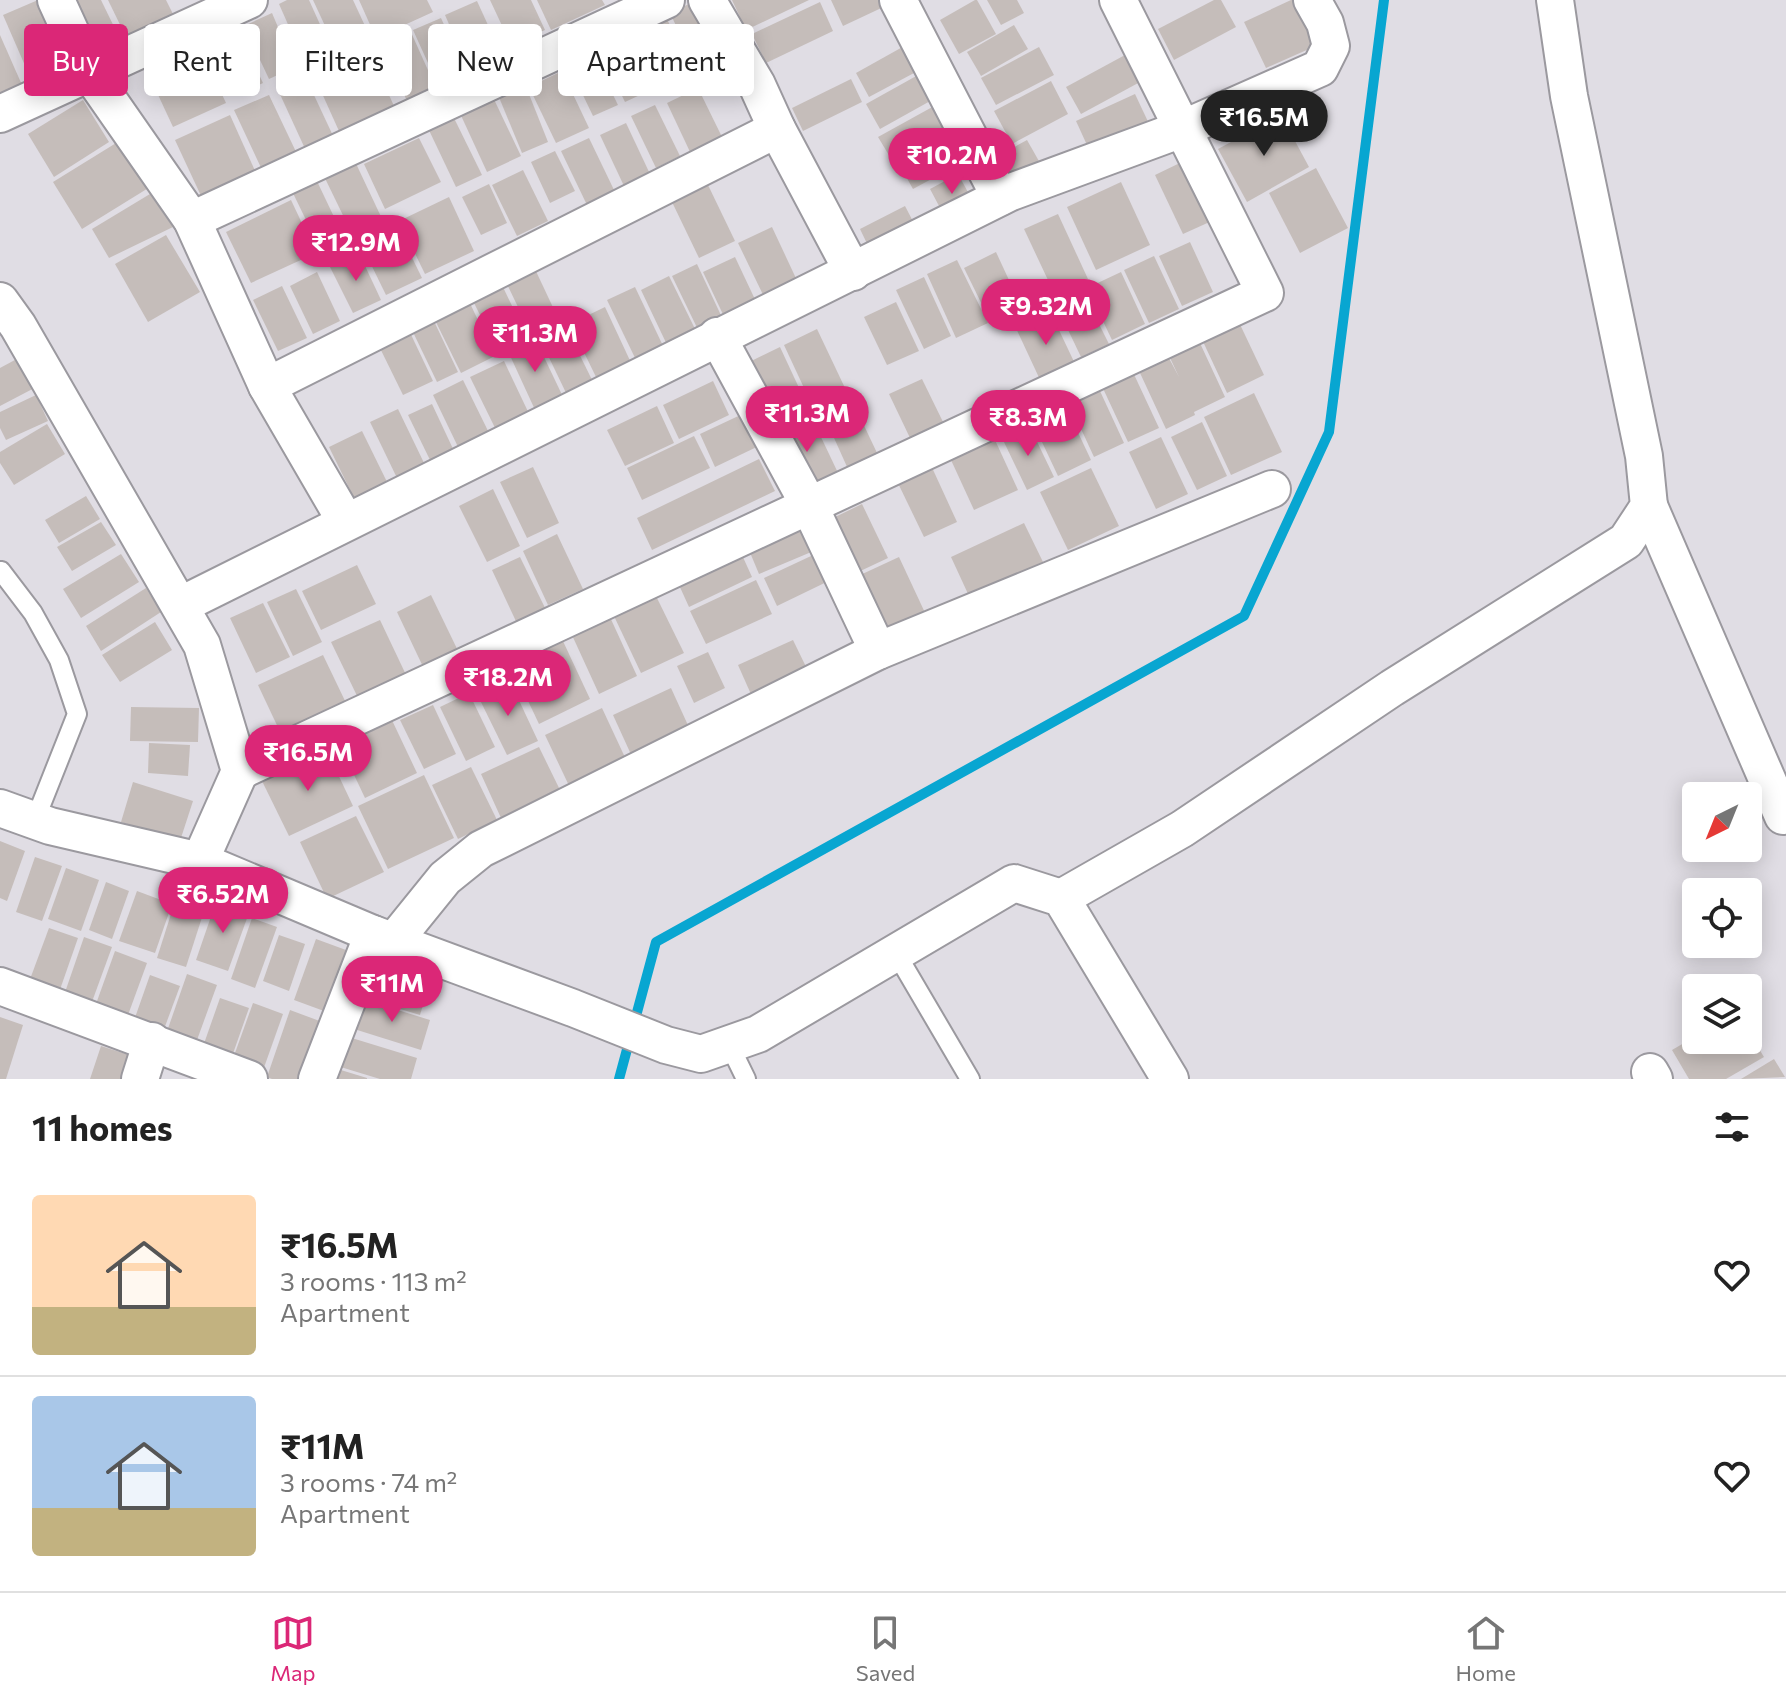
<!DOCTYPE html>
<meta charset="utf-8">
<style>
:root{--surface:#fff;--page:#f6f6f6;--text:#222;--muted:#767676;--line:#e0e0e0;--accent:#db2777}
body{margin:0;font-family:Commissioner,sans-serif;background:var(--page);color:var(--text);height:100vh;display:flex;flex-direction:column;font-size:30px;white-space:nowrap}
*{box-sizing:border-box;margin:0}
p{font-size:26px;color:var(--muted)}
.icon{flex:none;width:44px;height:44px;fill:none;stroke:currentColor;stroke-width:2;stroke-linecap:round;stroke-linejoin:round}
.map{position:relative;height:1079px;overflow:hidden}
.side{display:flex;flex-direction:column;background:var(--surface);flex:1}
.side>*{flex:none}
.guide{position:absolute;left:24px;top:24px;width:800px;height:72px;display:flex;gap:16px}
.needle{width:52px;rotate:223deg}
.controls{position:absolute;left:1682px;top:782px;display:grid;gap:16px}
.controls a{display:grid;place-items:center;width:80px;height:80px;border-radius:8px;background:var(--surface);box-shadow:0 4px 20px #0003;font-size:40px}
.price{position:absolute;translate:-50% -68px;padding:0 18px;border-radius:28px;background:var(--accent);color:#fff;font-size:26px;line-height:52px;filter:drop-shadow(0 2px 4px #0008)}
.price::after{content:'';position:absolute;left:50%;top:48px;width:24px;height:18px;margin-left:-12px;background:inherit;clip-path:polygon(0 0,100% 0,50% 100%)}
.price.selected{background:#222;color:#fff}
ul{padding:0;list-style:none}
li{display:flex;align-items:center;gap:24px;height:200px;padding:0 32px}
li+li{border-top:2px solid var(--line)}
li span{display:grid;place-items:center;flex:none;width:224px;height:160px;border-radius:8px;color:#555}
li>.icon{margin-inline-start:auto}
span .icon{width:96px;height:96px;fill:#fffc;stroke-width:1}
li b{font-size:34px}
h2{display:flex;justify-content:space-between;align-items:center;height:96px;padding:0 32px;font-size:34px}
.tag{padding:0 28px;border-radius:8px;background:var(--surface);box-shadow:0 4px 20px #0003;font-size:28px;line-height:72px}
.tag.selected{background:var(--accent);color:#fff}
.menu{display:flex;justify-content:space-around;align-items:center;height:112px;border-top:2px solid var(--line);background:var(--surface);font-size:22px;color:var(--muted)}
.menu a{display:grid;justify-items:center;gap:4px}
.menu .selected{color:var(--accent)}
.map>svg:first-child{display:block}
</style>
<div class="map">
<svg width="1786" height="1079" viewBox="0 0 1786 1079">
<rect width="100%" height="100%" fill="#e0dde4"/>
<g fill="none" stroke-linecap="round" stroke-linejoin="round">
<polyline stroke="#08a6d1" stroke-width="10" points="619,1079 656,942 1244,616 1329,432 1384,0"/>
</g>
<g fill="#c5bdba">
<polygon points="38,0 43,0 72,66 33,84 3,15"/>
<polygon points="62,0 101,0 121,41 89,56"/>
<polygon points="108,0 166,0 174,16 127,39"/>
<polygon points="287,0 309,0 332,51 305,63 279,4"/>
<polygon points="313,0 353,0 372,41 339,56"/>
<polygon points="359,0 427,0 433,12 376,38"/>
<polygon points="490,0 531,0 545,30 511,45"/>
<polygon points="537,0 602,0 605,5 551,30"/>
<polygon points="732,0 809,0 746,30"/>
<polygon points="831,0 890,0 892,3 843,26"/>
<polygon points="975,0 977,0 996,34 959,54 940,20"/>
<polygon points="987,0 1017,0 1024,13 1001,25"/>
<polygon points="1214,0 1221,0 1236,27 1174,60 1158,29"/>
<polygon points="1291,0 1308,0 1327,41 1266,68 1244,22"/>
<polygon points="477,1 504,60 471,75 445,15"/>
<polygon points="693,2 720,59 697,70 670,13"/>
<polygon points="820,2 833,31 766,63 752,34"/>
<polygon points="272,13 295,67 269,79 244,26"/>
<polygon points="665,15 693,72 662,86 635,30"/>
<polygon points="441,18 466,73 438,85 413,30"/>
<polygon points="1014,25 1028,49 981,76 967,52"/>
<polygon points="410,30 436,88 407,101 381,43"/>
<polygon points="239,32 263,83 236,96 213,44"/>
<polygon points="629,34 655,88 625,102 599,49"/>
<polygon points="0,35 22,85 0,94"/>
<polygon points="915,40 929,65 869,97 856,73"/>
<polygon points="200,47 226,103 173,127 147,71"/>
<polygon points="1039,47 1054,75 996,105 981,78"/>
<polygon points="592,52 618,105 593,116 568,64"/>
<polygon points="371,55 398,115 343,140 316,80"/>
<polygon points="1125,55 1140,82 1081,114 1066,87"/>
<polygon points="927,70 941,95 880,129 866,104"/>
<polygon points="562,71 589,128 556,143 529,87"/>
<polygon points="306,78 335,140 307,153 278,90"/>
<polygon points="523,79 548,142 522,153 496,90"/>
<polygon points="851,79 862,102 803,131 792,108"/>
<polygon points="1051,81 1068,114 1012,144 994,111"/>
<polygon points="698,88 723,139 691,154 667,103"/>
<polygon points="491,93 521,156 487,172 458,109"/>
<polygon points="1135,94 1151,128 1092,156 1076,121"/>
<polygon points="269,95 298,156 263,172 234,110"/>
<polygon points="83,100 109,142 54,177 28,134"/>
<polygon points="945,100 959,126 893,162 878,137"/>
<polygon points="655,105 680,156 656,168 631,116"/>
<polygon points="452,114 482,175 456,187 427,126"/>
<polygon points="230,115 256,173 202,198 175,140"/>
<polygon points="1281,115 1309,167 1247,202 1218,149"/>
<polygon points="626,123 650,174 624,186 600,135"/>
<polygon points="961,132 974,156 913,189 900,166"/>
<polygon points="419,138 441,182 385,209 364,164"/>
<polygon points="589,138 615,192 587,205 561,151"/>
<polygon points="121,140 150,187 82,229 53,182"/>
<polygon points="1027,140 1044,170 1002,193 985,163"/>
<polygon points="555,151 575,191 550,203 531,162"/>
<polygon points="351,153 384,223 354,238 320,168"/>
<polygon points="1186,160 1214,220 1183,234 1155,175"/>
<polygon points="1316,168 1348,228 1300,253 1269,193"/>
<polygon points="523,170 548,221 517,236 492,185"/>
<polygon points="958,174 974,203 946,219 930,189"/>
<polygon points="315,177 345,240 321,251 291,189"/>
<polygon points="1121,182 1150,245 1096,270 1067,207"/>
<polygon points="489,184 507,223 481,235 462,197"/>
<polygon points="708,185 735,241 699,258 672,202"/>
<polygon points="150,194 173,227 109,258 92,229"/>
<polygon points="449,197 474,251 425,274 399,221"/>
<polygon points="291,200 316,253 251,283 226,232"/>
<polygon points="905,206 918,231 872,254 860,229"/>
<polygon points="1058,214 1088,279 1055,295 1024,229"/>
<polygon points="397,227 422,278 386,295 361,244"/>
<polygon points="772,227 801,289 768,305 738,243"/>
<polygon points="166,235 200,292 148,322 115,264"/>
<polygon points="1190,242 1213,292 1182,306 1159,256"/>
<polygon points="996,252 1022,308 991,323 964,268"/>
<polygon points="359,253 381,300 353,313 330,267"/>
<polygon points="1154,256 1179,309 1149,323 1124,270"/>
<polygon points="735,257 760,310 728,325 703,272"/>
<polygon points="957,260 988,323 956,338 927,274"/>
<polygon points="697,264 726,326 702,338 672,276"/>
<polygon points="534,267 558,318 530,332 505,280"/>
<polygon points="317,272 340,321 313,334 290,286"/>
<polygon points="1121,272 1145,324 1112,340 1087,288"/>
<polygon points="669,276 698,335 669,349 641,290"/>
<polygon points="924,277 951,336 924,349 896,290"/>
<polygon points="502,285 526,335 497,349 472,299"/>
<polygon points="282,286 307,338 278,351 253,300"/>
<polygon points="635,287 665,350 637,362 607,300"/>
<polygon points="467,297 495,356 461,373 432,314"/>
<polygon points="1086,298 1109,344 1081,357 1059,311"/>
<polygon points="896,302 919,351 887,365 864,317"/>
<polygon points="605,307 633,367 599,383 570,324"/>
<polygon points="1049,309 1077,368 1042,384 1015,326"/>
<polygon points="1236,316 1264,375 1227,393 1199,333"/>
<polygon points="433,319 458,372 437,382 411,328"/>
<polygon points="406,324 433,381 403,395 375,338"/>
<polygon points="1193,328 1225,397 1194,412 1195,415 1166,429 1134,360 1163,347 1179,377 1163,343"/>
<polygon points="817,329 845,388 811,403 784,345"/>
<polygon points="568,331 594,384 568,397 542,343"/>
<polygon points="534,336 564,399 536,412 507,349"/>
<polygon points="780,347 807,405 771,422 743,365"/>
<polygon points="26,354 42,384 0,406 0,368"/>
<polygon points="504,361 532,420 499,436 470,377"/>
<polygon points="1131,368 1159,428 1128,442 1100,382"/>
<polygon points="922,379 944,424 911,440 889,394"/>
<polygon points="463,380 491,437 460,451 433,395"/>
<polygon points="713,381 729,415 679,439 663,405"/>
<polygon points="1100,391 1124,443 1094,457 1070,405"/>
<polygon points="1254,393 1282,452 1231,475 1204,417"/>
<polygon points="36,395 48,421 6,440 0,428 0,412"/>
<polygon points="850,396 878,455 848,469 821,409"/>
<polygon points="432,404 454,451 431,462 408,415"/>
<polygon points="657,406 674,443 625,466 607,430"/>
<polygon points="1066,407 1091,460 1058,476 1033,423"/>
<polygon points="398,409 425,465 397,478 370,422"/>
<polygon points="749,411 765,443 715,467 700,434"/>
<polygon points="811,416 839,475 804,492 776,432"/>
<polygon points="1202,422 1227,476 1197,490 1171,437"/>
<polygon points="47,424 65,454 14,485 0,463 0,452"/>
<polygon points="1030,427 1054,477 1027,490 1003,440"/>
<polygon points="362,431 389,486 356,502 329,447"/>
<polygon points="694,436 710,468 642,500 627,468"/>
<polygon points="1161,437 1188,494 1156,509 1129,452"/>
<polygon points="995,440 1018,490 974,510 951,460"/>
<polygon points="759,459 775,491 652,550 637,518"/>
<polygon points="929,461 957,522 924,537 895,477"/>
<polygon points="533,467 559,523 527,538 500,482"/>
<polygon points="1091,468 1119,526 1068,550 1040,492"/>
<polygon points="493,489 520,546 487,562 459,506"/>
<polygon points="86,496 100,519 59,543 45,520"/>
<polygon points="862,504 888,558 854,574 829,520"/>
<polygon points="803,519 816,550 759,574 746,543"/>
<polygon points="101,522 116,545 72,571 57,547"/>
<polygon points="1024,523 1043,562 969,596 951,557"/>
<polygon points="557,534 583,589 548,605 523,551"/>
<polygon points="737,544 752,577 689,607 674,574"/>
<polygon points="826,549 839,576 777,606 764,578"/>
<polygon points="121,554 139,582 81,618 63,589"/>
<polygon points="520,557 550,618 521,632 492,570"/>
<polygon points="899,557 927,617 886,635 858,576"/>
<polygon points="357,565 376,604 321,630 302,591"/>
<polygon points="756,580 772,614 706,644 690,611"/>
<polygon points="146,588 161,612 101,651 86,626"/>
<polygon points="296,589 322,642 293,656 267,602"/>
<polygon points="655,594 684,653 641,673 613,614"/>
<polygon points="431,595 461,657 426,673 397,612"/>
<polygon points="263,603 290,657 256,673 230,618"/>
<polygon points="604,604 637,676 599,694 566,622"/>
<polygon points="380,620 408,679 360,702 331,642"/>
<polygon points="155,622 172,650 120,682 102,655"/>
<polygon points="562,639 590,699 539,724 510,663"/>
<polygon points="793,640 810,675 754,701 738,665"/>
<polygon points="708,652 725,688 694,703 677,666"/>
<polygon points="323,655 347,705 282,736 258,685"/>
<polygon points="510,681 538,741 507,755 478,696"/>
<polygon points="671,688 692,734 634,761 613,715"/>
<polygon points="469,693 495,747 466,761 440,707"/>
<polygon points="433,705 456,754 424,769 400,720"/>
<polygon points="131,707 199,708 198,742 130,741"/>
<polygon points="602,708 629,766 572,792 545,735"/>
<polygon points="390,716 417,773 365,798 338,741"/>
<polygon points="149,743 190,745 188,776 148,773"/>
<polygon points="539,747 560,790 501,818 481,774"/>
<polygon points="327,751 353,806 289,836 262,781"/>
<polygon points="471,767 497,820 458,839 432,785"/>
<polygon points="424,775 454,838 388,869 358,806"/>
<polygon points="133,782 193,801 180,841 121,822"/>
<polygon points="356,816 384,872 327,899 300,842"/>
<polygon points="0,841 25,851 7,901 0,898"/>
<polygon points="35,857 62,866 42,921 16,912"/>
<polygon points="66,868 99,880 81,931 48,919"/>
<polygon points="106,882 129,891 112,939 89,930"/>
<polygon points="137,891 172,904 155,953 119,941"/>
<polygon points="177,895 206,905 186,967 157,958"/>
<polygon points="217,899 250,910 228,971 196,960"/>
<polygon points="252,918 277,927 255,988 231,979"/>
<polygon points="49,928 78,938 56,1001 26,990"/>
<polygon points="279,935 305,944 289,991 263,981"/>
<polygon points="84,937 112,947 89,1010 62,1001"/>
<polygon points="316,939 346,950 324,1011 294,1000"/>
<polygon points="115,951 147,963 124,1026 92,1015"/>
<polygon points="377,965 430,981 420,1015 367,999"/>
<polygon points="187,974 217,985 193,1051 164,1040"/>
<polygon points="150,975 180,986 160,1040 131,1029"/>
<polygon points="220,998 249,1008 229,1065 200,1055"/>
<polygon points="362,999 430,1020 421,1050 354,1029"/>
<polygon points="253,1003 283,1014 261,1076 231,1064"/>
<polygon points="290,1010 325,1023 305,1079 272,1079 267,1077"/>
<polygon points="0,1017 23,1025 6,1079 0,1079"/>
<polygon points="1748,1031 1764,1057 1726,1079 1689,1079 1672,1050 1696,1036 1696,1040 1748,1040"/>
<polygon points="342,1035 417,1058 411,1079 380,1079 334,1065"/>
<polygon points="101,1046 129,1055 122,1079 90,1079"/>
<polygon points="1774,1059 1785,1077 1741,1079"/>
<polygon points="331,1067 367,1078 367,1079 328,1079"/>
</g>
<g fill="none" stroke-linecap="round" stroke-linejoin="round">
<defs>
<g id="service">
<polyline points="1,571 33,613 59,660 77,714 35,820"/>
<polyline points="896,953 970,1079"/>
<polyline points="729,1044 746,1079"/>
</g>
<g id="minor">
<polyline points="56,0 89,72 192,220 267,386 346,522"/>
<polyline points="707,0 757,85 777,129 853,272"/>
<polyline points="898,0 1000,197"/>
<polyline points="0,114 249,0"/>
<polyline points="192,220 666,0"/>
<polyline points="0,301 18,326 202,645 240,771 200,861"/>
<polyline points="717,336 809,505 878,651"/>
<polyline points="267,386 777,129"/>
<polyline points="1649,506 1783,816"/>
<polyline points="181,605 1011,192 1182,129 1320,68 1331,46 1325,23 1312,0"/>
<polyline points="240,771 1265,293 1118,0"/>
<polyline points="0,808 50,826 200,861 373,934 573,1008 666,1045 701,1054 758,1034 1014,883 1061,898 1170,1079"/>
<polyline points="1061,898 1182,829 1392,688 1626,541 1649,506 1644,456 1569,96 1555,0"/>
<polyline points="394,941 445,878 481,849 878,651 1272,489"/>
<polyline points="0,986 249,1079"/>
<polyline points="1650,1072 1654,1079"/>
<polyline points="140,1079 152,1041"/>
<polyline points="317,1079 373,934"/>
</g>
</defs>
<use href="#service" stroke="#9b999f" stroke-width="22"/>
<use href="#minor" stroke="#9b999f" stroke-width="40"/>
<use href="#service" stroke="#fff" stroke-width="18"/>
<use href="#minor" stroke="#fff" stroke-width="36"/>
</g>
</svg>
<div class="controls">
<a><svg class="needle" viewBox="-14 -14 28 28"><path d="M0-13l5 13h-10z" fill="#e53935"/><path d="M0 13l5-13h-10z" fill="#767676"/></svg></a>
<a><svg class="icon" aria-label="locate" viewBox="0 0 24 24"><circle cx="12" cy="12" r="6"/><path d="M12 2v4M12 18v4M2 12h4M18 12h4"/></svg></a>
<a><svg class="icon" aria-label="layers" viewBox="0 0 24 24"><path d="M12 4l9 5-9 5-9-5zM3 14l9 5 9-5"/></svg></a>
</div>
<b class="price selected" style="left:1264px;top:158px">₹16.5M</b>
<b class="price" style="left:952px;top:196px">₹10.2M</b>
<b class="price" style="left:356px;top:283px">₹12.9M</b>
<b class="price" style="left:1046px;top:347px">₹9.32M</b>
<b class="price" style="left:535px;top:374px">₹11.3M</b>
<b class="price" style="left:807px;top:454px">₹11.3M</b>
<b class="price" style="left:1028px;top:458px">₹8.3M</b>
<b class="price" style="left:508px;top:718px">₹18.2M</b>
<b class="price" style="left:308px;top:793px">₹16.5M</b>
<b class="price" style="left:223px;top:935px">₹6.52M</b>
<b class="price" style="left:392px;top:1024px">₹11M</b>
<div class="guide">
<a class="tag selected">Buy</a>
<a class="tag">Rent</a>
<a class="tag">Filters</a>
<a class="tag">New</a>
<a class="tag">Apartment</a>
</div>
</div>
<section class="side">
<h2>11 homes<svg class="icon" aria-label="filters" viewBox="0 0 24 24"><path d="M4 7h16M4 17h16"/><circle cx="9" cy="7" r="2"/><circle cx="15" cy="17" r="2"/></svg></h2>
<ul>
<li><span style="background:linear-gradient(#ffd9b3 70%,#c2b280 0)"><svg class="icon" aria-label="home" viewBox="0 0 24 24"><path d="M3 11l9-7 9 7M6 9v11h12V9"/></svg></span><div><b>₹16.5M</b><p>3 rooms · 113 m²</p><p>Apartment</p></div><svg class="icon" aria-label="heart" viewBox="0 0 24 24"><path d="M12 20l-8-8c-3-5 5-10 8-4 3-6 11-1 8 4z"/></svg></li>
<li><span style="background:linear-gradient(#a9c7e8 70%,#c2b280 0)"><svg class="icon" aria-label="home" viewBox="0 0 24 24"><path d="M3 11l9-7 9 7M6 9v11h12V9"/></svg></span><div><b>₹11M</b><p>3 rooms · 74 m²</p><p>Apartment</p></div><svg class="icon" aria-label="heart" viewBox="0 0 24 24"><path d="M12 20l-8-8c-3-5 5-10 8-4 3-6 11-1 8 4z"/></svg></li>
</ul>
</section>
<nav class="menu">
<a class="selected"><svg class="icon" aria-label="map" viewBox="0 0 24 24"><path d="M3 6l6-2 6 2 6-2v14l-6 2-6-2-6 2zM9 4v14M15 6v14"/></svg>Map</a>
<a><svg class="icon" aria-label="saved" viewBox="0 0 24 24"><path d="M7 4h10v16l-5-4-5 4z"/></svg>Saved</a>
<a><svg class="icon" aria-label="home" viewBox="0 0 24 24"><path d="M3 11l9-7 9 7M6 9v11h12V9"/></svg>Home</a>
</nav>
